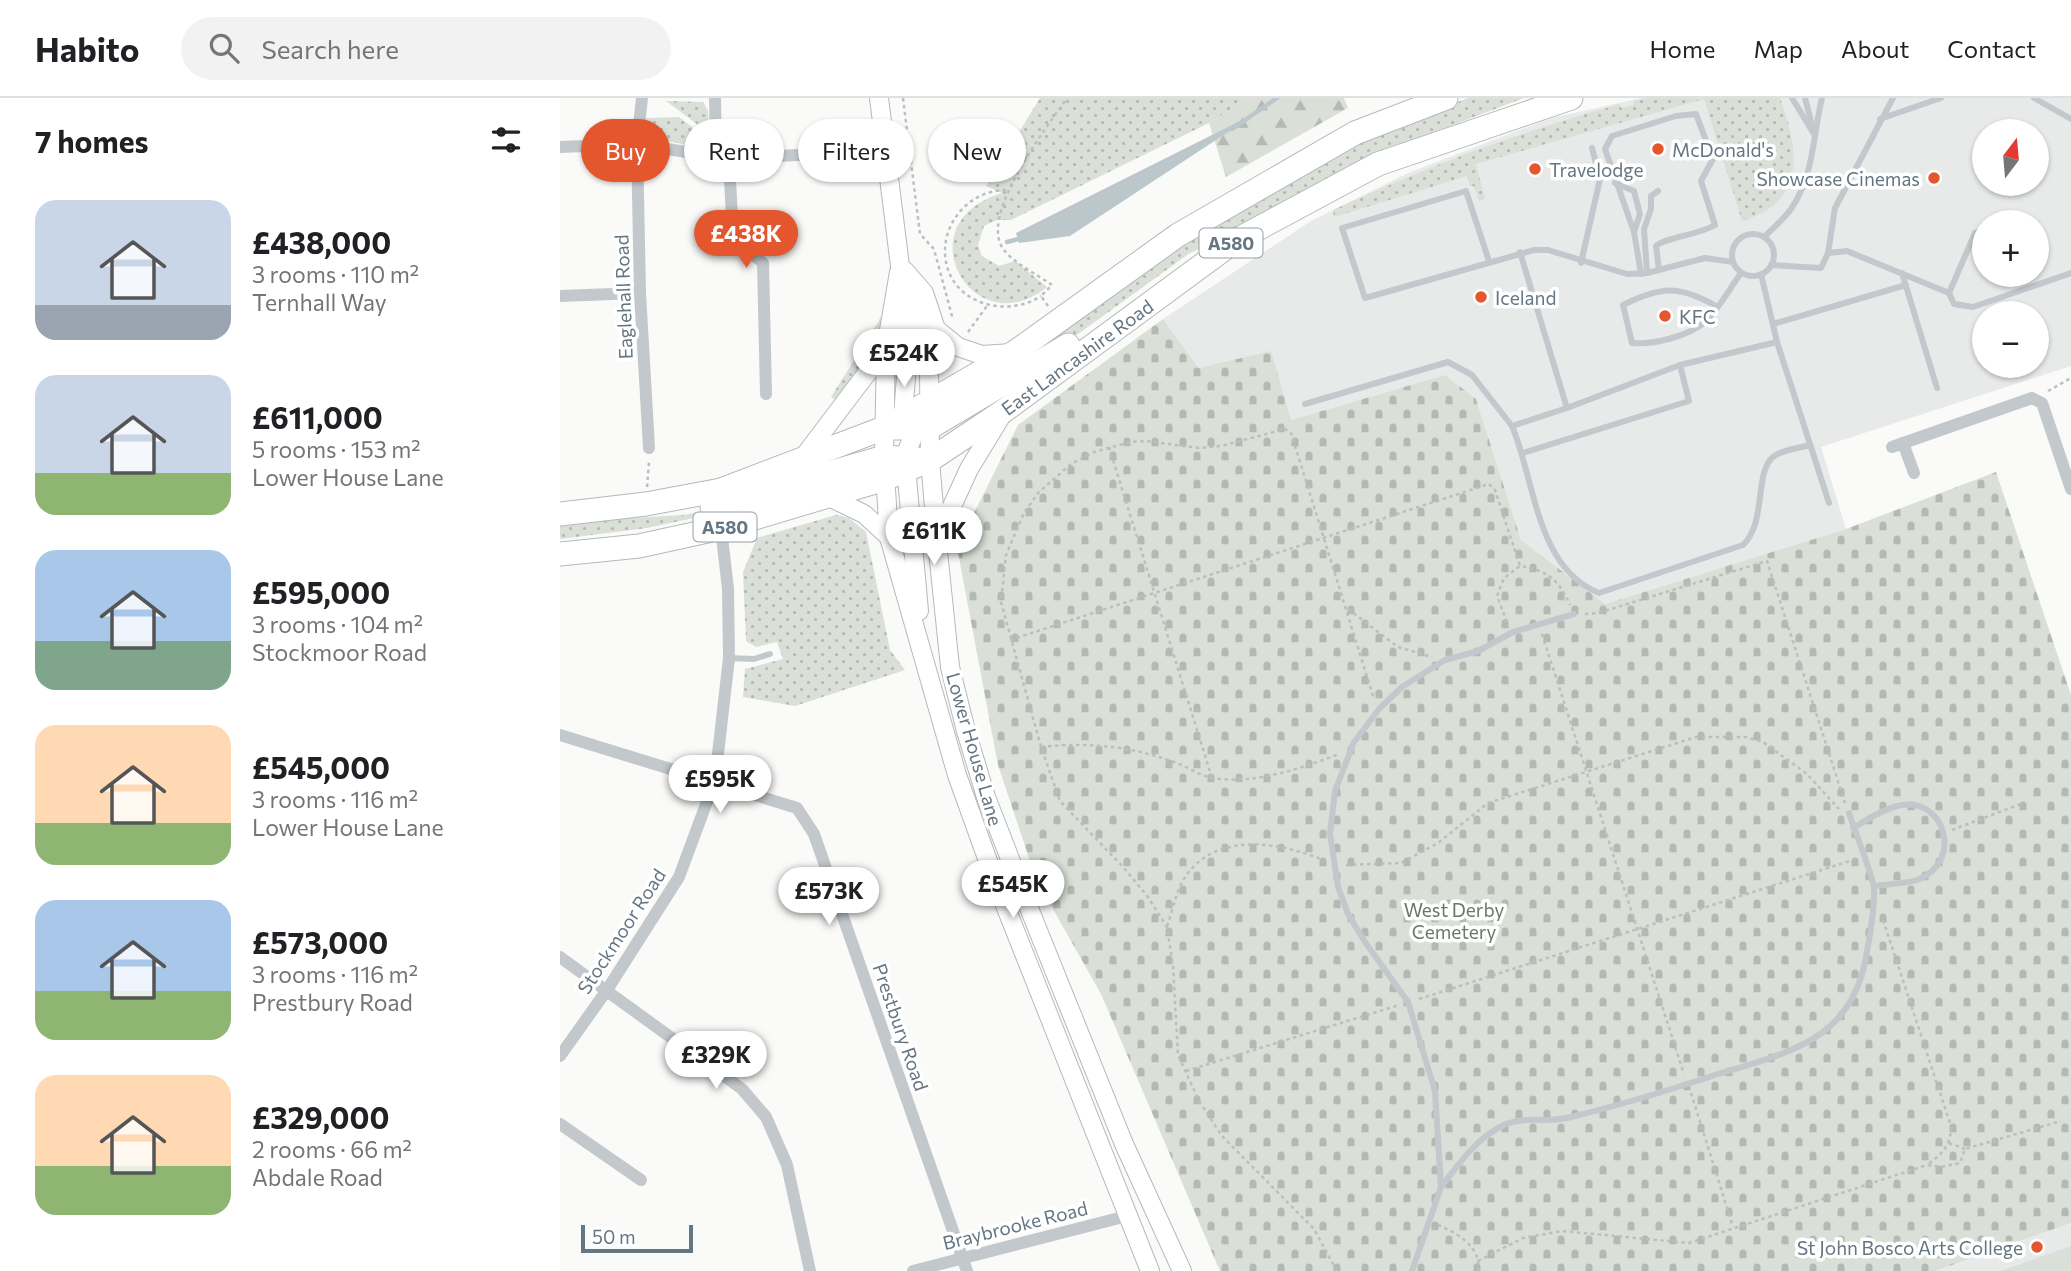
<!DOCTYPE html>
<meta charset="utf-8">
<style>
:root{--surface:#fff;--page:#f2f2f2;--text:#202124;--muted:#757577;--line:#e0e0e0;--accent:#e4572e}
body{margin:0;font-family:Commissioner,sans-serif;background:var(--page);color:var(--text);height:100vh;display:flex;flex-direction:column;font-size:26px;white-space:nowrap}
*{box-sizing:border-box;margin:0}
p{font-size:23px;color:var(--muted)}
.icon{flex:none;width:38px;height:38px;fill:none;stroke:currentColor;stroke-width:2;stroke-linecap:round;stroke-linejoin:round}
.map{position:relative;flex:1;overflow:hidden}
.panel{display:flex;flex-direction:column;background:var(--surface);width:560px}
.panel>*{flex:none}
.guide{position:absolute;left:21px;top:21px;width:665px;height:63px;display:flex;gap:14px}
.needle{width:46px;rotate:16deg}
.tools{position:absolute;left:1412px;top:21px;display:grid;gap:14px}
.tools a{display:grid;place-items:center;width:77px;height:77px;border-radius:50%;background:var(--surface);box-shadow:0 2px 5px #0004;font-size:35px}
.scale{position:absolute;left:21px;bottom:18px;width:112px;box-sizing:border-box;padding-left:7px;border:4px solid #657683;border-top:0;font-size:19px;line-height:24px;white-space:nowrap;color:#657683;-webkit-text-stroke:5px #fff;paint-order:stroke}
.price{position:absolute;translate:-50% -60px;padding:0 16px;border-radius:24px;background:#fff;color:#222;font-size:23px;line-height:46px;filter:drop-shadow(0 2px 4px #0008)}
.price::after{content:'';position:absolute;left:50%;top:42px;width:21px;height:16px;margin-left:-10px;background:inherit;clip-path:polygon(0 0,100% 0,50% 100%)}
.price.current{background:var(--accent);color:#fff}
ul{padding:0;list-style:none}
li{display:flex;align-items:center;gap:21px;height:175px;padding:0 35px}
li span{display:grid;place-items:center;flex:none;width:196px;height:140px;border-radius:21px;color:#555}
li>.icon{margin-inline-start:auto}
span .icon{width:84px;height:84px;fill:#fffc;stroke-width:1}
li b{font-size:30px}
h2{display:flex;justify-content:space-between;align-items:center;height:84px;padding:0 35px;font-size:30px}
.tag{padding:0 24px;border-radius:32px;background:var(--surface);box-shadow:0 2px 5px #0004;font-size:24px;line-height:63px}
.tag.current{background:var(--accent);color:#fff}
header{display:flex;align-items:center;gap:42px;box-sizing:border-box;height:98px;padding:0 35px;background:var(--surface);border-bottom:2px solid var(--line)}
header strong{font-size:33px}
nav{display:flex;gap:38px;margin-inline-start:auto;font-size:24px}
.search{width:490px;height:63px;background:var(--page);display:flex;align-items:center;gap:18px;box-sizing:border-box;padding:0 24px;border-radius:38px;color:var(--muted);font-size:26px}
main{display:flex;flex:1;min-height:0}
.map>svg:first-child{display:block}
</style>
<header>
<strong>Habito</strong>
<div class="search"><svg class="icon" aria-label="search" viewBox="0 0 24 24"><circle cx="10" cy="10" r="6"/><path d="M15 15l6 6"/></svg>Search here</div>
<nav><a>Home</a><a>Map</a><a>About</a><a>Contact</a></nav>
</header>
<main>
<section class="panel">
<h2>7 homes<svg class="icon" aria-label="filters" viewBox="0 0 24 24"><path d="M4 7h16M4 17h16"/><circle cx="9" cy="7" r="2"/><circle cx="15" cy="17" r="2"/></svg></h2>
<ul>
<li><span style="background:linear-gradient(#c9d6e8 75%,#9aa5b1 0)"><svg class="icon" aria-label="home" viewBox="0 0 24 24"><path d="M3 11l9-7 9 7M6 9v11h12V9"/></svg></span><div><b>£438,000</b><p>3 rooms · 110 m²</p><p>Ternhall Way</p></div></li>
<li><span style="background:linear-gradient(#c9d6e8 70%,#8fb573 0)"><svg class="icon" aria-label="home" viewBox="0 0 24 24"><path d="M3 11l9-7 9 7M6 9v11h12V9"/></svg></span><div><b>£611,000</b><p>5 rooms · 153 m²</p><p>Lower House Lane</p></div></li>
<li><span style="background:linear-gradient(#a9c7e8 65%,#7fa58c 0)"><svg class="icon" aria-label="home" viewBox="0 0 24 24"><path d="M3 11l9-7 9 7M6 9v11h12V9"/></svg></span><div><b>£595,000</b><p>3 rooms · 104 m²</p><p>Stockmoor Road</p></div></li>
<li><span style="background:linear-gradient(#ffd9b3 70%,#8fb573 0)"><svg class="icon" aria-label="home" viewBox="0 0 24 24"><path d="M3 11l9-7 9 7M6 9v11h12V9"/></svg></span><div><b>£545,000</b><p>3 rooms · 116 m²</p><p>Lower House Lane</p></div></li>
<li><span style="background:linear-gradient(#a9c7e8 65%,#8fb573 0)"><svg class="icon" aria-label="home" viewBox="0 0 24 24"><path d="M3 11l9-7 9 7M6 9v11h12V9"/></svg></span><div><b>£573,000</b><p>3 rooms · 116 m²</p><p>Prestbury Road</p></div></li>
<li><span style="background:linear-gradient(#ffd9b3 65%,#8fb573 0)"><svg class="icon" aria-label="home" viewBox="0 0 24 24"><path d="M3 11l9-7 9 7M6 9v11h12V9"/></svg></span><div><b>£329,000</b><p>2 rooms · 66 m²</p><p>Abdale Road</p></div></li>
</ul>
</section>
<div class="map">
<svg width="1511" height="1173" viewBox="0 0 1511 1173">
<defs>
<pattern id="grass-dots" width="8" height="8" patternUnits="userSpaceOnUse" patternTransform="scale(1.75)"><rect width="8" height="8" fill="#dadfd7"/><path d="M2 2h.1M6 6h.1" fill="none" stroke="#b4b9b4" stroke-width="1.8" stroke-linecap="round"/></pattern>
<pattern id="forest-firs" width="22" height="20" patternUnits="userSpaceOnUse" patternTransform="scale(1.75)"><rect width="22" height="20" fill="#dadfd7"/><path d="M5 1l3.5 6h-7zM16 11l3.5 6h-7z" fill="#b4b9b4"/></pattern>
<pattern id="cemetery-stones" width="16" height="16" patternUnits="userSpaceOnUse" patternTransform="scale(1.75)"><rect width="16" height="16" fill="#dadfd7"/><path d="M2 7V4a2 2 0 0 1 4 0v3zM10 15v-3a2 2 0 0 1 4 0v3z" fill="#b4b9b4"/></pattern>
</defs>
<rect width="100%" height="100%" fill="#fafaf8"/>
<g fill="#e8e9e9" fill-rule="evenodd">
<path d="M1082,0H1511V268L1261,349L1286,431L1045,506L961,442L916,301L885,277L731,322L639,270L603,221L751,123L848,75L991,20ZM1424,33H1477V86H1424ZM1424,124H1477V177H1424ZM1424,215H1477V268H1424Z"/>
<polygon points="1511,1125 1511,1173 1375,1173"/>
</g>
<g fill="url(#grass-dots)">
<path d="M480,0H689L649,25L451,122H437L424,128L418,147L422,158L439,168L455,163L487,189C413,249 342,125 442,95L426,88Z"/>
<polygon points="908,0 964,0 819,55 664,140 630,155 496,252 481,254 478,249 669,114 808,40"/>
<path d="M1088,0H1220C1239,53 1247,103 1182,123L1144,1L916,66L925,101L919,103L914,88H910L907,78L774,119L773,112C869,68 959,34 1060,6L1061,10L1074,7L1073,3Z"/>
<polygon points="106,3 143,4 148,13 149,35"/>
<polygon points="119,19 148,41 148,46 135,49 86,38 86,20"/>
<polygon points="323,216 316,250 279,304 271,299"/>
<polygon points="170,408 171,412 87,430 0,441 0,424 124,417"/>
<polygon points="276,417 289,420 306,434 330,552 345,572 235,608 183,599 185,571 223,561 217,544 196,549 186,543 183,474 197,440"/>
</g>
<polygon fill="url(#forest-firs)" points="689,0 784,0 788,10 666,79 649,25"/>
<polygon fill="url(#cemetery-stones)" points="603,221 639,270 711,253 731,322 885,277 916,301 961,442 1045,506 1286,431 1436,374 1511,597 1511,1125 1375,1173 660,1173 541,896 476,781 438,667 397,449 458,327"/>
<polygon fill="#dadfd7" points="1511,1148 1511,1173 1441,1173"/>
<polygon fill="#bbc7cb" points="700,13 510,138 459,145 456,135"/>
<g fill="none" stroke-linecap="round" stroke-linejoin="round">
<g stroke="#bbc7cb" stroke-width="4.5">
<polyline points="672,31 717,0"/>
<polyline points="447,144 462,140"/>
</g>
<defs>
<g id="secondary">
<polyline points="319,0 340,168 369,273 370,362 377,444 390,569 406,633 426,699 471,815 564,1046 622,1173"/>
<polyline points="345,173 364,195 376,231 398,249 422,257 452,255"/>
<polyline points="339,174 326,250 324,359 329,439 397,677 433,777 590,1173"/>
<polyline points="342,329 347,267 343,207"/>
<polyline points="242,361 326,250"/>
<polyline points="269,399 304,416 329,439"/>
<polyline points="378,439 409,371 443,315"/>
<polyline points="359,513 345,358 360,321"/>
</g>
<g id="highway">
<polyline points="324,330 369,330 508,247"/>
<polyline points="152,409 324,359 370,362"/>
<polyline points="0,416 86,406 161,392 324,330 455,254 618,137 795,35 886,0"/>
<polyline points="0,456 79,448 161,430 325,381 370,362 445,312 675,143 818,66 1011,0"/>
</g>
</defs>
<use href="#secondary" stroke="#b3babf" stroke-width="20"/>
<use href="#highway" stroke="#b4b9bd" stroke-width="25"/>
<g stroke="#bbbfc2" stroke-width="2.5" stroke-dasharray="3.5 3.5" stroke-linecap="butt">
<polyline points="343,0 360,136 374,151 393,222"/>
<path d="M446,92C409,92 379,127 386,164C394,207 448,220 481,198"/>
<path d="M488,208L481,198L492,187C478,177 455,166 444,152C417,119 487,29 507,0"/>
<polyline points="408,234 427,208"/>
<polyline points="1488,293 1511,280"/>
<polyline points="549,349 652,680"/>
<polyline points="87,389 89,364"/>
<polyline points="788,511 838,549 872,559"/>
<polyline points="1025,516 1038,515 1207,463 1285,705"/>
<path d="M947,524L937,498L944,480L960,468C987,472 999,482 1010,507"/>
<polyline points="982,536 1124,976"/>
<polyline points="450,542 929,386 935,392 960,468"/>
<path d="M481,649C527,644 570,648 614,664C627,668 639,678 653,680C694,687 742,670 779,656"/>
<polyline points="1392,732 1463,705"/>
<polyline points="786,767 841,765 878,745 928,705 1136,639 1185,639 1203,644 1247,676 1279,711"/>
<path d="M1323,822L1391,1028C1391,1048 1382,1056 1367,1067"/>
<path d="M607,828C612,815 615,799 621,786C650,732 717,743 763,762"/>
<polyline points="859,901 1296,761"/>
<polyline points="626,973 839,907"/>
<polyline points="1131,995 1173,1129"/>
<polyline points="1389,1045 1405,1051"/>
<path d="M878,1127C897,1135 922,1149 918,1173"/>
<polyline points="918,1163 963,1140 1002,1133 1129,1145 1367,1067 1381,1069 1400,1065 1405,1051 1501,1023"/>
<polyline points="777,1173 754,1131 662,1038 639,1003 618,957 613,868 607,829 588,799 564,770 500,703 481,649 441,504 446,457 464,415 478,395 511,366 534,354 570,344 586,343 639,350 661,348 725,331 731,335 814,601"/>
</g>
<g stroke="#c3c8cc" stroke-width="6">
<polyline points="1232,0 1254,36"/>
<polyline points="1245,0 1252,27"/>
<polyline points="1474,0 1511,21"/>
<polyline points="1320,21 1381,0"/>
<polyline points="1055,85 1074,93 1080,116 1074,134"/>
<circle cx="1193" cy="157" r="21"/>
<path d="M1204,139C1213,130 1224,121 1231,111C1254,78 1253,37 1262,0"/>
<polyline points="960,154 1007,310 1120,267 1217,244 1201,176"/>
<polyline points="1268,155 1287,153 1389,195 1394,206 1413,209 1511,175"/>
<polyline points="929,163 906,93 782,130 805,200 974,152 988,152 1067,176 1087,175 1145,160 1173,164"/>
<polyline points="1021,165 1040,81 1032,50"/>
<polyline points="1211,167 1261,170 1268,155 1275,110 1333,0"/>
<polyline points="1087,175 1084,131 1091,111 1091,98 1098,93"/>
<polyline points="1342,175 1377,290"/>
<path d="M1081,176L1074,134L1045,51L1052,38L1116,18L1136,16L1153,61L1141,83L1155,127C1136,138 1106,139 1096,148L1099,172"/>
<polyline points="1389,195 1415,135 1424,133"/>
<path d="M1156,208C1119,187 1101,188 1063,207L1072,245C1093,247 1129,238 1145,224C1159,211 1170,190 1181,175"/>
<polyline points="1213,226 1346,187"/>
<polyline points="1217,244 1269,405"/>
<polyline points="745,306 888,264 912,277 952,328"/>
<path d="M1007,310L952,328C975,382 976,470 1039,495L1183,447C1207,424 1194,375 1213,359C1221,352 1239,350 1250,347"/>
<polyline points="963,355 1129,303 1120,267"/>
<polyline points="169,560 194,561 210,556"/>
<path d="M1293,730C1307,722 1321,712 1337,708C1385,696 1405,764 1357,782C1344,786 1328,786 1314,788"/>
<path d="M881,1089C899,1066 914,1043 940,1029C960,1017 986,1025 1007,1020C1057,1008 1107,993 1155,977C1234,953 1295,942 1308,848C1311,830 1315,809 1314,790C1313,778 1294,731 1289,715"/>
<polyline points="852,1173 881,1089 875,993 848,904 805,844 788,816 778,789 770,735 775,693 794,644 820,610 842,589 885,562 918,553 953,534 1014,516"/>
</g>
<g stroke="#c3c8cc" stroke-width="12">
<polyline points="82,0 77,46 80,195 89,350"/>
<polyline points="155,0 156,57"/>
<polyline points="0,49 77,46 169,61 326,52"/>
<polyline points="169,61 173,139 203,165 206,296"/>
<polyline points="0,198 80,195"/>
<polyline points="1343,345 1354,375"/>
<polyline points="1332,349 1472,300 1482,305 1511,391"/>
<polyline points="0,637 237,710 254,736 407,1173"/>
<polyline points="0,859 182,991 206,1019 227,1067 250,1173"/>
<polyline points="0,958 47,892 119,779 155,682 169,560 168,491 161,430"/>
<polyline points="0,1026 81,1082"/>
<polyline points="353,1173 567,1118"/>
</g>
<use href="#secondary" stroke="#fff" stroke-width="18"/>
<use href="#highway" stroke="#fff" stroke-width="23"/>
</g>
<g fill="#e4572e" stroke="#fff" stroke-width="2.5">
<circle cx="1098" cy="51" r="7"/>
<circle cx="975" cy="71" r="7"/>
<circle cx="1374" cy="80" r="7"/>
<circle cx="921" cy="199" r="7"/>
<circle cx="1105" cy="218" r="7"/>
<circle cx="1477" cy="1149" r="7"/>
</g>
<g text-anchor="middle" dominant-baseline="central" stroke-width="7" stroke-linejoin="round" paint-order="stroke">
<g fill="#fff" stroke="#939fa8" stroke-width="2">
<rect x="639.5" y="130.5" width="63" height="29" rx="5"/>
<rect x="133.5" y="414.5" width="63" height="29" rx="5"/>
</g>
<g font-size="18" font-weight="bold" fill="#657683">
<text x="671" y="145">A580</text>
<text x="165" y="429">A580</text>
</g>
<g font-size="19" fill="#657683" stroke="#fff" text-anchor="start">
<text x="1112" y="51">McDonald's</text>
<text x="989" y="71">Travelodge</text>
<text x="1360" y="80" text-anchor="end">Showcase Cinemas</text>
<text x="935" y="199">Iceland</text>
<text x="1119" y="218">KFC</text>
<text x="1463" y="1149" text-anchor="end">St John Bosco Arts College</text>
</g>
<g font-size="19" fill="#657683" stroke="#fff">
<text transform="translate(63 199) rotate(-92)">Eaglehall Road</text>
<text transform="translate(517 259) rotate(-36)">East Lancashire Road</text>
<text transform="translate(415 651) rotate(74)">Lower House Lane</text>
<text transform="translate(61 833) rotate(-57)">Stockmoor Road</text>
<text transform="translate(341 929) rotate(71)">Prestbury Road</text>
<text transform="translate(455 1127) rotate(-14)">Braybrooke Road</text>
</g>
<g font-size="19" fill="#687a64" stroke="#fff">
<text x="894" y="811">West Derby<tspan x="894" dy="22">Cemetery</tspan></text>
</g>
</g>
</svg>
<div class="tools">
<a><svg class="needle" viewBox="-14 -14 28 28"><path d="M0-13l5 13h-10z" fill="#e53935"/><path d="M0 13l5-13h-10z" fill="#757577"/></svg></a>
<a>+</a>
<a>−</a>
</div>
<div class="scale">50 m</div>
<b class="price current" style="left:186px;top:172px">£438K</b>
<b class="price" style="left:344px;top:291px">£524K</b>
<b class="price" style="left:374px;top:469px">£611K</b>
<b class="price" style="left:160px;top:717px">£595K</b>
<b class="price" style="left:453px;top:822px">£545K</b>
<b class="price" style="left:269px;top:829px">£573K</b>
<b class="price" style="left:156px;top:993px">£329K</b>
<div class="guide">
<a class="tag current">Buy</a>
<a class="tag">Rent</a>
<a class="tag">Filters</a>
<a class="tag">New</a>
</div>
</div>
</main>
